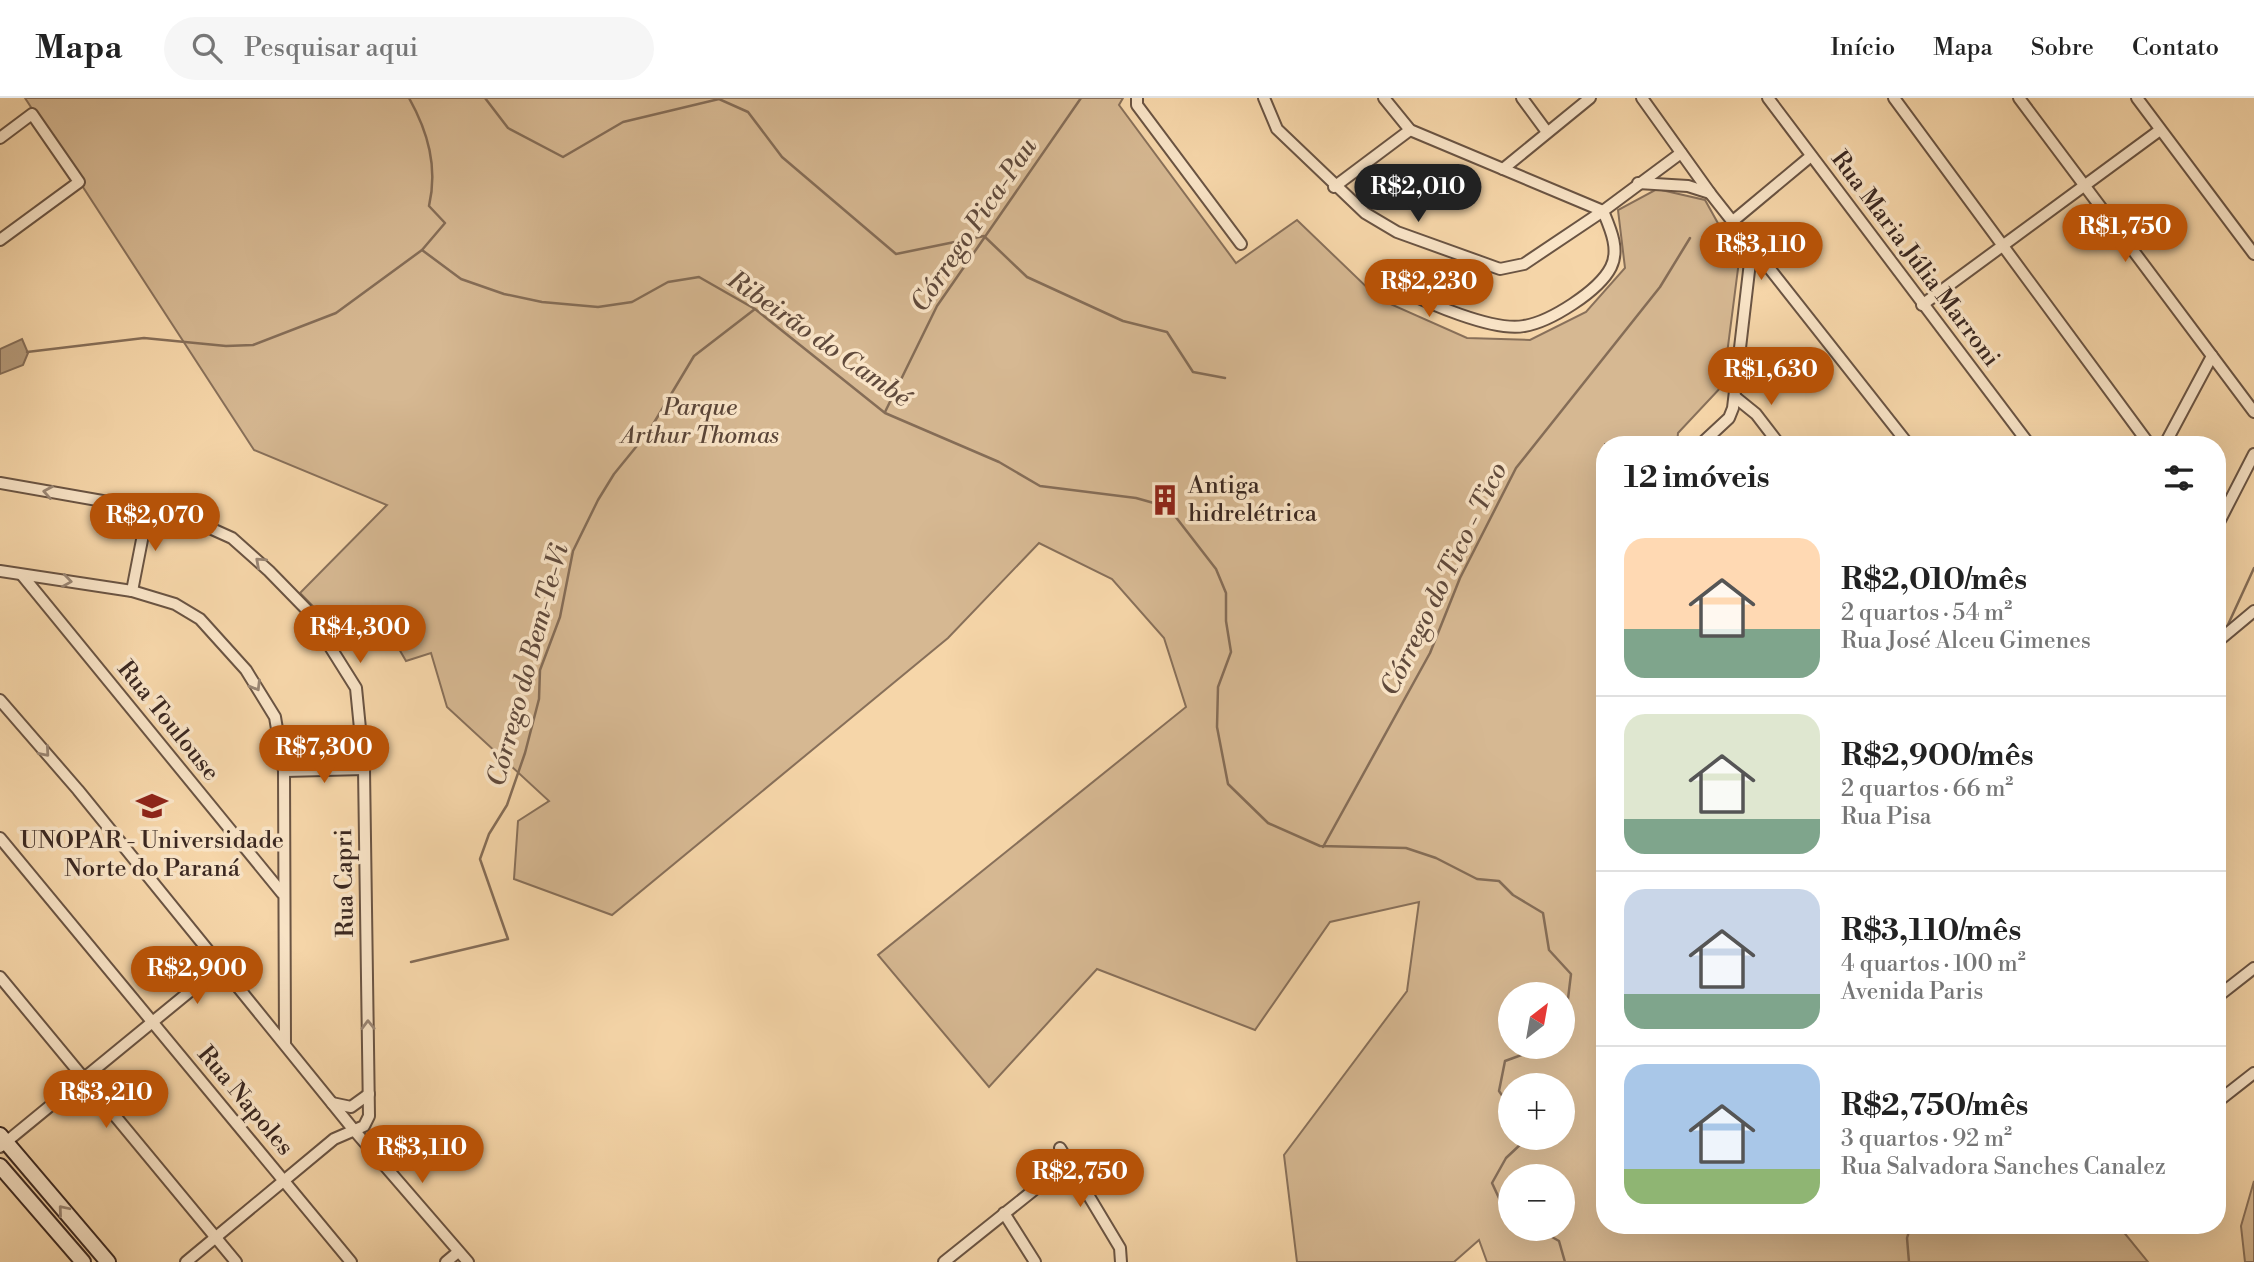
<!DOCTYPE html>
<html lang="pt">
<meta charset="utf-8">
<style>
:root{--surface:#fff;--page:#f6f6f6;--text:#222;--muted:#767676;--line:#e0e0e0;--accent:#b45309}
body{margin:0;font-family:"Libre Bodoni",serif;background:var(--page);color:var(--text);height:100vh;display:flex;flex-direction:column;font-size:26px;white-space:nowrap}
*{box-sizing:border-box;margin:0}
p{font-size:23px;color:var(--muted)}
.icon{flex:none;width:38px;height:38px;fill:none;stroke:currentColor;stroke-width:2;stroke-linecap:round;stroke-linejoin:round}
.map{position:relative;flex:1;overflow:hidden}
.details{position:absolute;left:1596px;top:338px;width:630px;height:798px;display:flex;flex-direction:column;background:var(--surface);border-radius:28px;box-shadow:0 7px 28px #0002}
.details>*{flex:none}
.needle{width:46px;rotate:31deg}
.buttons{position:absolute;left:1498px;top:884px;display:grid;gap:14px}
.buttons a{display:grid;place-items:center;width:77px;height:77px;border-radius:50%;background:var(--surface);box-shadow:0 7px 28px #0002;font-size:35px}
.price{position:absolute;translate:-50% -60px;padding:0 16px;border-radius:24px;background:var(--accent);color:#fff;font-size:23px;line-height:46px;filter:drop-shadow(0 2px 4px #0008)}
.price::after{content:'';position:absolute;left:50%;top:42px;width:21px;height:16px;margin-left:-10px;background:inherit;clip-path:polygon(0 0,100% 0,50% 100%)}
.price.on{background:#222;color:#fff}
ul{padding:0;list-style:none}
li{display:flex;align-items:center;gap:21px;height:175px;padding:0 28px}
li+li{border-top:2px solid var(--line)}
li span{display:grid;place-items:center;flex:none;width:196px;height:140px;border-radius:21px;color:#555}
li>.icon{margin-inline-start:auto}
span .icon{width:84px;height:84px;fill:#fffc;stroke-width:1}
li b{font-size:30px}
h2{display:flex;justify-content:space-between;align-items:center;height:84px;padding:0 28px;font-size:30px}
header{display:flex;align-items:center;gap:42px;box-sizing:border-box;height:98px;padding:0 35px;background:var(--surface);border-bottom:2px solid var(--line)}
header strong{font-size:33px}
nav{display:flex;gap:38px;margin-inline-start:auto;font-size:24px}
.search{width:490px;height:63px;background:var(--page);display:flex;align-items:center;gap:18px;box-sizing:border-box;padding:0 24px;border-radius:38px;color:var(--muted);font-size:26px}
.map>svg:first-child{display:block}
</style>
<header>
<strong>Mapa</strong>
<div class="search"><svg class="icon" aria-label="search" viewBox="0 0 24 24"><circle cx="10" cy="10" r="6"/><path d="M15 15l6 6"/></svg>Pesquisar aqui</div>
<nav><a>Início</a><a>Mapa</a><a>Sobre</a><a>Contato</a></nav>
</header>
<div class="map">
<svg width="2254" height="1164" viewBox="0 0 2254 1164">
<rect width="100%" height="100%" fill="#f6d6a9"/>
<filter id="stains"><feTurbulence type="fractalNoise" baseFrequency=".00286" numOctaves="4"/><feColorMatrix values="0 0 0 0 .2 0 0 0 0 .09 0 0 0 0 .02 0 0 0 .5 -.17"/></filter>
<radialGradient id="worn" r=".72"><stop offset=".6" stop-color="#630" stop-opacity="0"/><stop offset="1" stop-color="#630" stop-opacity=".3"/></radialGradient>
<g fill="#d6b892" stroke="#88705a" stroke-width="2" fill-rule="evenodd">
<path d="M25,0H1123L1119,7L1236,165L1297,122L1379,201L1467,240L1530,242L1586,214L1625,170L1618,112L1657,91L1705,102L1739,163L1723,287L1678,335L1677,346H1605V1127H2118L2148,1164H1487L1479,1142L1454,1164H1297L1284,1057L1407,893L1419,804L1330,824L1255,932L1097,871L989,989L878,857L1186,609L1164,540L1112,481L1039,445L948,540L612,817L514,781L518,723L549,703L447,609L431,555L406,563L380,518L343,539L300,495L387,407L254,352ZM1510,896H1563V948H1510ZM1510,987H1563V1040H1510ZM1510,1078H1563V1130H1510Z"/>
<polygon points="2254,1083 2254,1164 2245,1164 2241,1128"/>
</g>
<polygon fill="#b69b7b" stroke="#856d57" stroke-width="2" points="22,241 28,255 23,267 0,276 0,251"/>
<g fill="none" stroke-linecap="round" stroke-linejoin="round">
<g stroke="#856d57" stroke-width="2.5">
<path d="M409,0C428,34 438,69 429,108L445,125L422,152L461,181L504,196L542,204L598,209L632,204L668,184L699,179L755,211L885,315L999,364L1040,388L1136,400L1168,409L1216,471L1226,495V523L1231,554L1218,589L1217,629L1228,686L1268,725L1320,748L1406,750L1436,760L1477,781L1499,783L1513,797L1543,815L1549,852L1571,876L1563,942"/>
<polyline points="485,0 508,30 563,59 623,24 719,1 748,14 782,59 896,156 984,138 1027,179 1123,223 1167,234 1193,274 1225,280"/>
<polyline points="27,254 144,240 226,248 253,247 336,215 422,152"/>
<polyline points="885,314 937,208 1081,0"/>
<polyline points="2226,531 2254,470"/>
<polyline points="2217,558 2221,547"/>
<polyline points="1323,749 1430,555 1460,480 1516,370 1660,189 1690,140"/>
<polyline points="411,864 508,841 480,761 489,736 507,707 525,655 539,601 540,572 560,519 573,453 598,402 614,376 649,333 694,258 755,211"/>
<polyline points="1510,1009 1499,993 1505,963 1546,948"/>
<polyline points="1510,1116 1505,1113 1492,1085 1506,1060 1522,1045 1522,1040"/>
<polyline points="1536,1130 1559,1143 1565,1164"/>
<polyline points="1909,1164 1907,1140 1911,1127"/>
</g>
<defs>
<g id="minor">
<polyline points="1137,0 1137,7 1241,146"/>
<polyline points="1264,0 1277,31 1365,115 1397,134 1500,171 1524,166 1603,113 1681,55"/>
<polyline points="1384,0 1410,32 1603,113"/>
<polyline points="1522,0 1547,34"/>
<polyline points="1642,0 1710,95 1908,346"/>
<polyline points="1768,0 2029,346"/>
<polyline points="1894,0 2149,346"/>
<polyline points="2019,0 2254,314"/>
<polyline points="2137,0 2254,156"/>
<polyline points="0,40 32,16 79,84 0,142"/>
<polyline points="1503,71 1590,0"/>
<polyline points="1638,85 1688,88 1710,95"/>
<polyline points="1334,89 1410,32"/>
<polyline points="1733,123 1811,58"/>
<path d="M1397,190C1426,204 1493,234 1524,228C1550,224 1599,193 1611,169C1620,151 1610,130 1603,113"/>
<polyline points="1922,207 2160,32"/>
<polyline points="1735,299 1756,316 1779,346"/>
<polyline points="1701,346 1729,320 1733,310 1752,147"/>
<polyline points="2165,346 2212,258"/>
<polyline points="0,385 148,411 192,422 232,440 269,473 307,512 356,590 364,671 369,1018 364,1028 334,1041 186,1164"/>
<polyline points="2217,428 2254,356"/>
<polyline points="0,473 132,493 175,506 200,521 246,572 275,619 284,673 285,946"/>
<polyline points="22,477 282,795"/>
<polyline points="132,493 148,411"/>
<polyline points="2217,544 2254,513"/>
<polyline points="0,602 78,692 353,1031 468,1164"/>
<polyline points="284,673 364,671"/>
<polyline points="0,740 351,1164"/>
<polyline points="0,879 236,1164"/>
<polyline points="2217,899 2254,870"/>
<polyline points="2217,1004 2254,975"/>
<polyline points="332,1005 351,1009 369,996"/>
<polyline points="0,1049 222,867"/>
<polyline points="1060,1050 1120,1150 1121,1164"/>
<polyline points="1004,1115 1035,1164"/>
<polyline points="446,1164 458,1154"/>
<polyline points="944,1164 1070,1063"/>
</g>
<g id="secondary">
<polyline points="0,1037 108,1164"/>
<polyline points="0,1068 83,1164"/>
</g>
</defs>
<use href="#minor" stroke="#6a5443" stroke-width="14"/>
<use href="#secondary" stroke="#3b2821" stroke-width="18"/>
<use href="#minor" stroke="#f9e4c7" stroke-width="10"/>
<use href="#secondary" stroke="#f9e4c7" stroke-width="14"/>
</g>
<defs><path id="oneway-chevron" d="M-2-3.5L2.5 0L-2 3.5" fill="none" stroke-width="1.6" stroke-linecap="round" stroke-linejoin="round" transform="scale(1.75)"/></defs>
<g stroke="#9a8674">
<use href="#oneway-chevron" transform="translate(48 394) rotate(-170)"/>
<use href="#oneway-chevron" transform="translate(260 464) rotate(-138)"/>
<use href="#oneway-chevron" transform="translate(67 483) rotate(8)"/>
<use href="#oneway-chevron" transform="translate(256 588) rotate(59)"/>
<use href="#oneway-chevron" transform="translate(45 654) rotate(49)"/>
<use href="#oneway-chevron" transform="translate(368 927) rotate(-91)"/>
<use href="#oneway-chevron" transform="translate(63 1112) rotate(-130)"/>
</g>
<defs>
<symbol id="building-bare" viewBox="-9 -9 18 18"><path d="M-4-6H4V6H1V3H-1V6H-4ZM-2.5-4.3h1.7v1.8h-1.7ZM.8-4.3h1.7v1.8H.8ZM-2.5-1h1.7V.8h-1.7ZM.8-1h1.7V.8H.8Z" fill="#8f2418" stroke="#f9e4c7" stroke-width="2.5" paint-order="stroke"/></symbol>
<symbol id="university-bare" viewBox="-9 -9 18 18"><path d="M0-5L7-2L0 1L-7-2ZM-4 1L0 2.5L4 1V4Q0 6-4 4Z" fill="#8f2418" stroke="#f9e4c7" stroke-width="2.5" paint-order="stroke"/></symbol>
</defs>
<g fill-rule="evenodd">
<use href="#building-bare" x="1143" y="380" width="44" height="44"/>
<use href="#university-bare" x="130" y="686" width="44" height="44"/>
</g>
<g text-anchor="middle" dominant-baseline="central" stroke-width="7" stroke-linejoin="round" paint-order="stroke">
<g font-size="24" fill="#3b2821" stroke="#f9e4c7">
<text transform="translate(1915 161) rotate(53)">Rua Maria Júlia Marroni</text>
<text transform="translate(168 623) rotate(51)">Rua Toulouse</text>
<text transform="translate(345 785) rotate(-91)">Rua Capri</text>
<text transform="translate(245 1003) rotate(50)">Rua Napoles</text>
</g>
<g font-size="24" font-style="italic" fill="#5a4538" stroke="#f9e4c7">
<text x="700" y="310">Parque<tspan x="700" dy="28">Arthur Thomas</tspan></text>
</g>
<g font-size="24" fill="#3b2821" stroke="#f9e4c7" text-anchor="start">
<text x="1188" y="388">Antiga<tspan x="1188" dy="28">hidrelétrica</tspan></text>
<text x="152" y="743" text-anchor="middle">UNOPAR - Universidade<tspan x="152" dy="28">Norte do Paraná</tspan></text>
</g>
<g font-size="26" font-style="italic" fill="#604a3c" stroke="#f9e4c7">
<text transform="translate(974 127) rotate(-56)">Córrego Pica-Pau</text>
<text transform="translate(819 241) rotate(35)">Ribeirão do Cambé</text>
<text transform="translate(1444 481) rotate(-64)">Córrego do Tico - Tico</text>
<text transform="translate(528 567) rotate(-75)">Córrego do Bem-Te-Vi</text>
</g>
</g>
<rect width="100%" height="100%" filter="url(#stains)"/>
<rect width="100%" height="100%" fill="url(#worn)"/>
</svg>
<div class="buttons">
<a><svg class="needle" viewBox="-14 -14 28 28"><path d="M0-13l5 13h-10z" fill="#e53935"/><path d="M0 13l5-13h-10z" fill="#767676"/></svg></a>
<a>+</a>
<a>−</a>
</div>
<b class="price on" style="left:1418px;top:126px">R$2,010</b>
<b class="price" style="left:2125px;top:166px">R$1,750</b>
<b class="price" style="left:1761px;top:184px">R$3,110</b>
<b class="price" style="left:1429px;top:221px">R$2,230</b>
<b class="price" style="left:1771px;top:309px">R$1,630</b>
<b class="price" style="left:155px;top:455px">R$2,070</b>
<b class="price" style="left:360px;top:567px">R$4,300</b>
<b class="price" style="left:324px;top:687px">R$7,300</b>
<b class="price" style="left:197px;top:908px">R$2,900</b>
<b class="price" style="left:106px;top:1032px">R$3,210</b>
<b class="price" style="left:422px;top:1087px">R$3,110</b>
<b class="price" style="left:1080px;top:1111px">R$2,750</b>
<section class="details">
<h2>12 imóveis<svg class="icon" aria-label="filters" viewBox="0 0 24 24"><path d="M4 7h16M4 17h16"/><circle cx="9" cy="7" r="2"/><circle cx="15" cy="17" r="2"/></svg></h2>
<ul>
<li><span style="background:linear-gradient(#ffd9b3 65%,#7fa58c 0)"><svg class="icon" aria-label="home" viewBox="0 0 24 24"><path d="M3 11l9-7 9 7M6 9v11h12V9"/></svg></span><div><b>R$2,010/mês</b><p>2 quartos · 54 m²</p><p>Rua José Alceu Gimenes</p></div></li>
<li><span style="background:linear-gradient(#dfe7d0 75%,#7fa58c 0)"><svg class="icon" aria-label="home" viewBox="0 0 24 24"><path d="M3 11l9-7 9 7M6 9v11h12V9"/></svg></span><div><b>R$2,900/mês</b><p>2 quartos · 66 m²</p><p>Rua Pisa</p></div></li>
<li><span style="background:linear-gradient(#c9d6e8 75%,#7fa58c 0)"><svg class="icon" aria-label="home" viewBox="0 0 24 24"><path d="M3 11l9-7 9 7M6 9v11h12V9"/></svg></span><div><b>R$3,110/mês</b><p>4 quartos · 100 m²</p><p>Avenida Paris</p></div></li>
<li><span style="background:linear-gradient(#a9c7e8 75%,#8fb573 0)"><svg class="icon" aria-label="home" viewBox="0 0 24 24"><path d="M3 11l9-7 9 7M6 9v11h12V9"/></svg></span><div><b>R$2,750/mês</b><p>3 quartos · 92 m²</p><p>Rua Salvadora Sanches Canalez</p></div></li>
</ul>
</section>
</div>
